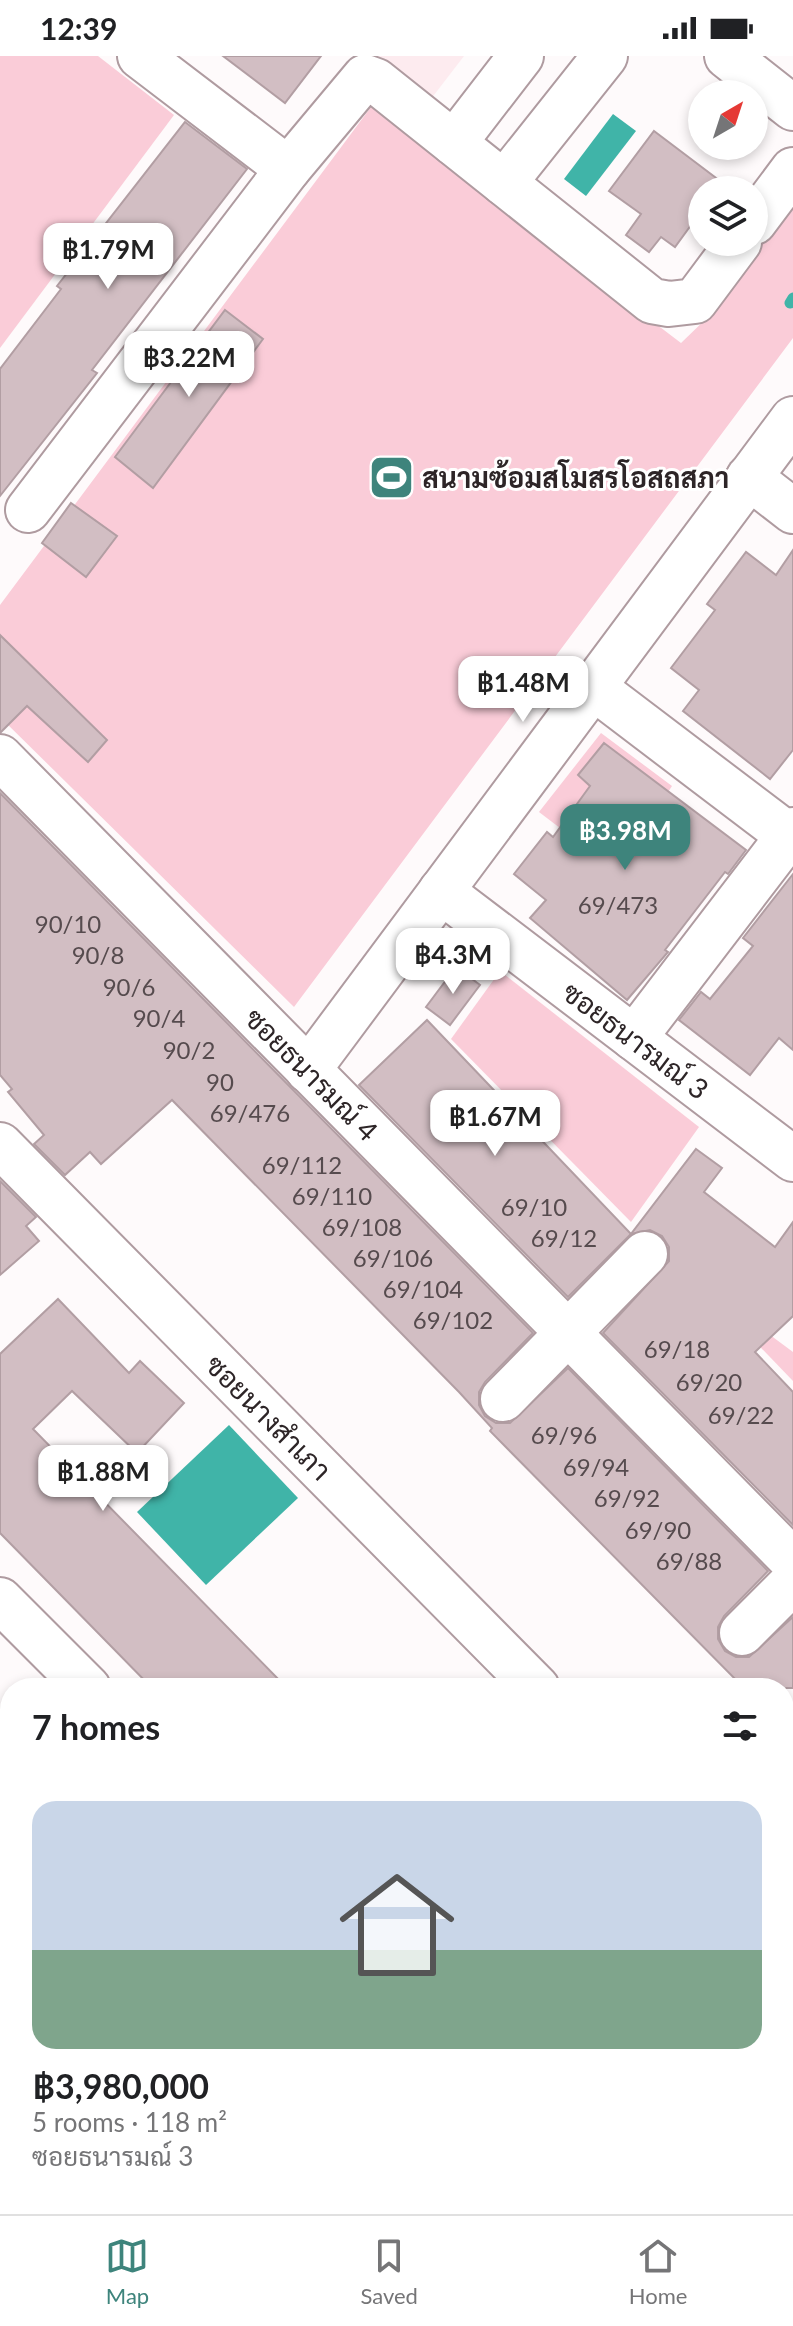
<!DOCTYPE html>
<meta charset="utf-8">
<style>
:root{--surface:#fff;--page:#f6f6f6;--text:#202124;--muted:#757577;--line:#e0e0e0;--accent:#3e847c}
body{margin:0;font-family:Lato,Sarabun,sans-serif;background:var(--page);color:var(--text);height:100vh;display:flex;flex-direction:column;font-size:30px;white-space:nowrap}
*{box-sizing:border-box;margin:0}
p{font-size:26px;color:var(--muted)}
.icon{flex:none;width:44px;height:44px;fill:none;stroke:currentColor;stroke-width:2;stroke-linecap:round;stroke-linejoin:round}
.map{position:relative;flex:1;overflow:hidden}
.panel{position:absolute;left:0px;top:1622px;width:794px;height:536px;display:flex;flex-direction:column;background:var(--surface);border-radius:32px 32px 0 0;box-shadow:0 4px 12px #0003}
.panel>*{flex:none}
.needle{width:52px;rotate:39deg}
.controls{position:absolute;left:688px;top:24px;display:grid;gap:16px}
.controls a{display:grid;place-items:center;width:80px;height:80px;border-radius:50%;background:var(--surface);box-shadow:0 4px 12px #0003;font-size:40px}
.price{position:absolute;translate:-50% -68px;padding:0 18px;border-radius:16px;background:#fff;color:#222;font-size:26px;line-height:52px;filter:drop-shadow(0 2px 4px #0008)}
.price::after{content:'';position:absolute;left:50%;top:48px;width:24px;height:18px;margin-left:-12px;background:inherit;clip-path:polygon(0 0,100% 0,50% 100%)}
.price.active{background:var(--accent);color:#fff}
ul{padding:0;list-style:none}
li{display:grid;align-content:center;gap:16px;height:424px;padding:0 32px}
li+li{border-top:2px solid var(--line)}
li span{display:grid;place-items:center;height:248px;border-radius:24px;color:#555}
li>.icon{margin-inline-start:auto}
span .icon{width:144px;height:144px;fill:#fffc;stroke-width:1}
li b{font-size:34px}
h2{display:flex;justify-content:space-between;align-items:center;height:96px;padding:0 32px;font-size:34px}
.status{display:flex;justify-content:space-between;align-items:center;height:56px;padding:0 40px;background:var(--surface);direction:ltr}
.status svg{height:22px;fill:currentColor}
.dock{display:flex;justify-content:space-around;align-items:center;height:112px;border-top:2px solid var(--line);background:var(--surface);font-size:22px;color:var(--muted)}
.dock a{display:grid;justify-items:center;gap:4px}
.dock .active{color:var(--accent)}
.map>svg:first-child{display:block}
</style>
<div class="status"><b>12:39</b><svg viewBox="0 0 49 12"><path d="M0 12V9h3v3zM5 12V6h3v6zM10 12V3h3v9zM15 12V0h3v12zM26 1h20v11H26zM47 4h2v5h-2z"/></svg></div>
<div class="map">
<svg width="793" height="2158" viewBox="0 0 793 2158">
<rect width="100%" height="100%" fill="#fefafb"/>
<polygon fill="#fdebef" points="360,0 464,0 424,52"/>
<g fill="#faccd8">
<polygon points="0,0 98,0 174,59 0,292"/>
<polygon points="371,51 681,287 710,259 793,123 793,282 294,951 0,661 0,549"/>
<polygon points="601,677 672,730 668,736 604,687 579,719 590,730 560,772 539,756"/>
<polygon points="500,915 699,1071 631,1166 451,983"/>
<polygon points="747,1262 793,1296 793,1325 738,1268"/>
</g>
<g fill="#40b4a8">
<polygon points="613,58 636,75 586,140 564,123"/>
<polygon points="229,1369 298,1442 206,1529 137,1456"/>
</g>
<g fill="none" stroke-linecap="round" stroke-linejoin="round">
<polyline stroke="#40b4a8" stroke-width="11" points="790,247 793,242"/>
</g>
<g fill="#d2bec3" stroke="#b29ea3" stroke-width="2">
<polygon points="223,0 321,0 285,47"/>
<polygon points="185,66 247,113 92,314 97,317 0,440 0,313 61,233 57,230"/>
<polygon points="654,75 732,134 702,134 702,154 675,191 661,181 649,196 626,179 641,158 609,135"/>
<polygon points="225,254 263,283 153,432 115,401"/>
<polygon points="71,447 117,480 86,521 42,487"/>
<polygon points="793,494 793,694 770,723 683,655 699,634 671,612 715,554 707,548 746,496 776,519"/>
<polygon points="0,579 107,684 88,706 27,650 0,677"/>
<polygon points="604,687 746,794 728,818 725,816 665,894 668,896 627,944 530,862 546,844 514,818 547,776 553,781 590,730 578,719"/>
<polygon points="0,737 533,1277 485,1326 479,1336 479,1349 485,1360 496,1367 510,1367 568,1312 768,1515 724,1560 718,1571 718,1583 725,1595 736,1601 749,1601 793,1561 793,1632 744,1632 490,1375 492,1372 459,1336 172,1044 101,1108 90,1096 65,1119 34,1088 44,1079 8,1036 12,1033 0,1019"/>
<polygon points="793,818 793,994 779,982 750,1019 679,964 701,936 710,943 753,890 743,882"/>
<polygon points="456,911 480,929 450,969 426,951"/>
<polygon points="427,964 631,1178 568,1241 359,1029"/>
<polygon points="696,1093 722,1112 704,1136 775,1191 793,1166 793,1260 755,1296 793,1336 793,1469 603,1277 669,1205 669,1191 662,1180 650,1174 631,1178"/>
<polygon points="0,1125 36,1161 26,1170 39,1185 0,1219"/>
<polygon points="58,1243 129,1317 140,1305 184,1347 137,1397 72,1335 33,1373 287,1632 152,1632 0,1477 0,1298"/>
</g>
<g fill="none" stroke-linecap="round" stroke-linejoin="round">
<defs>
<g id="minor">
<polyline points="727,0 793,52"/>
<polyline points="454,87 521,0"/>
<polyline points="288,113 365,21 376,25 652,245 669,248 695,245 739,186"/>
<polyline points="504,127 605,0"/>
<polyline points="754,166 793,114"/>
<polyline points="749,421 793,455"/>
<polyline points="28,454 288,113 140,0"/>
<polyline points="593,631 793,783"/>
<polyline points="0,701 793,1505"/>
<polyline points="441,835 793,1103"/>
<polyline points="634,982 793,774"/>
<polyline points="308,1014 793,363"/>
<polyline points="0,1089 537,1632"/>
<polyline points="503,1343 645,1198"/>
<polyline points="0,1544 88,1632"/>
<polyline points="742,1577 793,1526"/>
<polyline points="784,1881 793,1891"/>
<polyline points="0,2083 10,2094"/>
<polyline points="63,2148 73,2158"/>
<polyline points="604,2148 614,2158"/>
<polyline points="101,2158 111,2148"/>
</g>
</defs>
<use href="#minor" stroke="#af9ba0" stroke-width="48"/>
<use href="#minor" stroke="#fff" stroke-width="44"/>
</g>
<defs>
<symbol id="stadium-square" viewBox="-11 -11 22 22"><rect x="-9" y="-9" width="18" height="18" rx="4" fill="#3e847c" stroke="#fff"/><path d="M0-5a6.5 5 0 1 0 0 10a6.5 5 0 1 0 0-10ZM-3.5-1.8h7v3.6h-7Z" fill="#fff"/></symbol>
</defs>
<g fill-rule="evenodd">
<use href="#stadium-square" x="366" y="396" width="51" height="51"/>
</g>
<g text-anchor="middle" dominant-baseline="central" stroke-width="6" stroke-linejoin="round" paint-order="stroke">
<g font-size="24" fill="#564b4e">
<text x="618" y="848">69/473</text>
<text x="68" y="867">90/10</text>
<text x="98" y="898">90/8</text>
<text x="129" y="930">90/6</text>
<text x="159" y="961">90/4</text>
<text x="189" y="993">90/2</text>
<text x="220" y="1025">90</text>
<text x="250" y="1056">69/476</text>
<text x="302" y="1108">69/112</text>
<text x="332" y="1139">69/110</text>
<text x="534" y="1150">69/10</text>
<text x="362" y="1170">69/108</text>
<text x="564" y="1181">69/12</text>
<text x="393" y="1201">69/106</text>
<text x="423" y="1232">69/104</text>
<text x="453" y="1263">69/102</text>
<text x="677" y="1292">69/18</text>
<text x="709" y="1325">69/20</text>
<text x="741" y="1358">69/22</text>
<text x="564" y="1378">69/96</text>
<text x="596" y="1410">69/94</text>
<text x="627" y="1441">69/92</text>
<text x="658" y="1473">69/90</text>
<text x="689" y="1504">69/88</text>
</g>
<g font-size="28" font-weight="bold" fill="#2d2527" stroke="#fff" text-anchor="start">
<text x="422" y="421">สนามซ้อมสโมสรโอสถสภา</text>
</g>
<g font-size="28" fill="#2d2527" stroke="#fff">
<text transform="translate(636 984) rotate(37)">ซอยธนารมณ์ 3</text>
<text transform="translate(312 1018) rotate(45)">ซอยธนารมณ์ 4</text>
<text transform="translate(269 1361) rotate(45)">ซอยนางสำเภา</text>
</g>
</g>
</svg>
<div class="controls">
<a><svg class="needle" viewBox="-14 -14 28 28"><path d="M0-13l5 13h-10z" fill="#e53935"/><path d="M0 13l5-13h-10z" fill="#757577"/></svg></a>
<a><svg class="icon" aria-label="layers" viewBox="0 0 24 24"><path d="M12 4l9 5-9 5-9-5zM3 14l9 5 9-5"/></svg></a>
</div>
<b class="price" style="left:108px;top:235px">฿1.79M</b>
<b class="price" style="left:189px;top:343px">฿3.22M</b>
<b class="price" style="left:523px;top:668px">฿1.48M</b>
<b class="price active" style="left:625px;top:816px">฿3.98M</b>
<b class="price" style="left:453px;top:940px">฿4.3M</b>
<b class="price" style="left:495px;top:1102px">฿1.67M</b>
<b class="price" style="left:103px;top:1457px">฿1.88M</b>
<section class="panel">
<h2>7 homes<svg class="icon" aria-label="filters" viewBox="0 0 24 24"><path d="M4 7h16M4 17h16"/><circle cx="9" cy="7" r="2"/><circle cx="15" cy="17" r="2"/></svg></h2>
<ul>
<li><span style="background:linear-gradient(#c9d6e8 60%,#7fa58c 0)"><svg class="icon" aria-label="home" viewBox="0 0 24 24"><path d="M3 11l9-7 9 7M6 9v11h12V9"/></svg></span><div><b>฿3,980,000</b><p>5 rooms · 118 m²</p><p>ซอยธนารมณ์ 3</p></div></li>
</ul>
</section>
</div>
<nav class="dock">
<a class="active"><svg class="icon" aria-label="map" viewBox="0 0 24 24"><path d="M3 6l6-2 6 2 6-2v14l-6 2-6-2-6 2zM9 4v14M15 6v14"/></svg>Map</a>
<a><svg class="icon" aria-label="saved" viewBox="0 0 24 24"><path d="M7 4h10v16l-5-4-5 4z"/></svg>Saved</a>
<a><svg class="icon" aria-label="home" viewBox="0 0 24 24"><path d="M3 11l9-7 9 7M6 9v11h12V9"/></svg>Home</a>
</nav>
